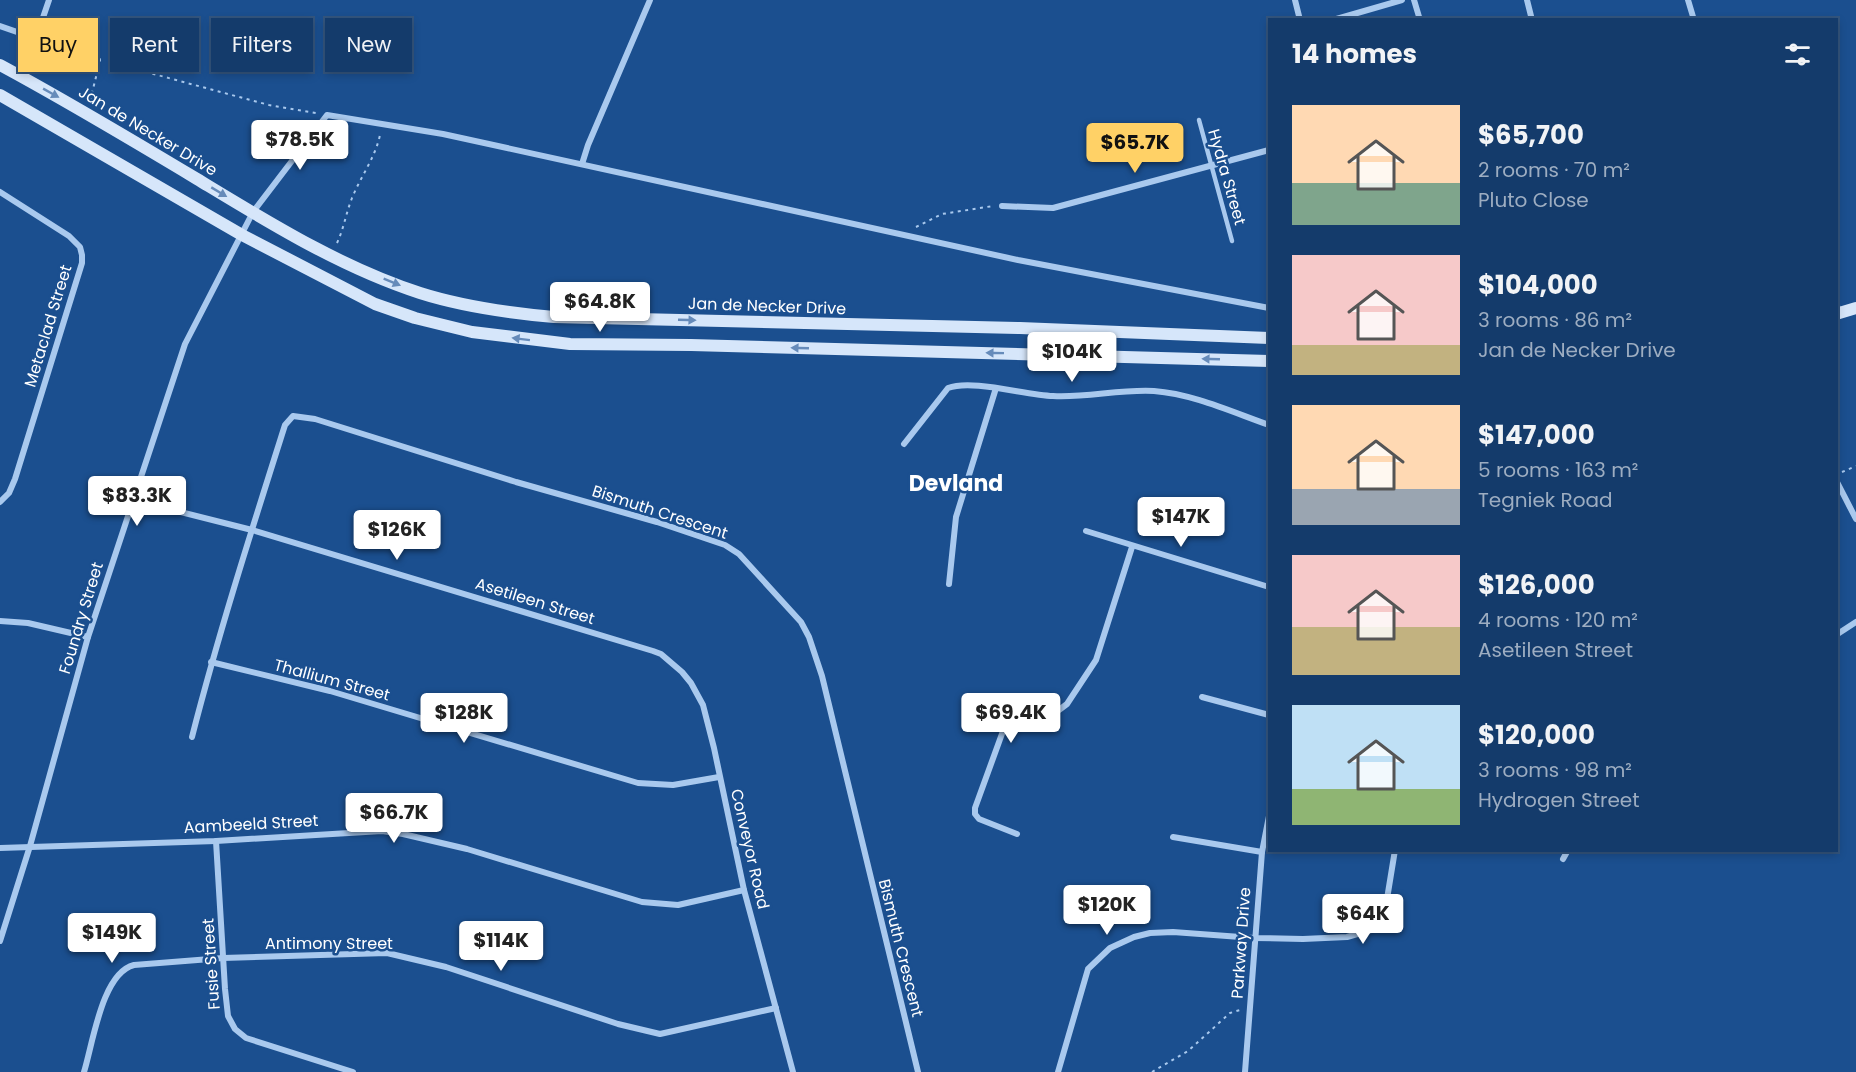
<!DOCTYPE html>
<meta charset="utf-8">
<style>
:root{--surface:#143b6b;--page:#1d4271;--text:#f1f3f6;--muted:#9dadc1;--line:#33557e;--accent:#ffd166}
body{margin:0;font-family:Poppins,sans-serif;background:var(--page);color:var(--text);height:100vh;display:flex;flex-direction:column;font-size:22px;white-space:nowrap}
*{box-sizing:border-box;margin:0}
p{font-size:20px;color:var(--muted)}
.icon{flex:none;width:33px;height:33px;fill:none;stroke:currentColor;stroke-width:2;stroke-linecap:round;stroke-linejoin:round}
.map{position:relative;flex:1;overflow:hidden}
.panel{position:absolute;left:1268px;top:18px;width:570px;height:834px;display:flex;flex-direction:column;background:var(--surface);border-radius:0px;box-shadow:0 3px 9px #0003,0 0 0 2px var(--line)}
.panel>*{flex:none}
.top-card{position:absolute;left:18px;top:18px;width:570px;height:54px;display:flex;gap:12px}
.price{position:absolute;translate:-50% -51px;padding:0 14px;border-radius:6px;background:#fff;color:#222;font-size:20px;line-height:39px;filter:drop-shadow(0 2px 3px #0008)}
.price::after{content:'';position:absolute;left:50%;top:36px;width:18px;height:14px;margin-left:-9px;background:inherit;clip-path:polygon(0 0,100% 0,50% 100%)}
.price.active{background:var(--accent);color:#111}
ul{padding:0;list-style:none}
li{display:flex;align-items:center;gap:18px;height:150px;padding:0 24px}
li span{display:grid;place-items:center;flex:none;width:168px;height:120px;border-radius:0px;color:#555}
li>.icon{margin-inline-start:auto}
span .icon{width:72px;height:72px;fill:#fffc;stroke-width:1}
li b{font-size:26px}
h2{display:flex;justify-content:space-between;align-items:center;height:72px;padding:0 24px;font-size:26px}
.chip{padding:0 21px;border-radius:0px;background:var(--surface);box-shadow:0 3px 9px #0003,0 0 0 2px var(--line);font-size:21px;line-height:54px}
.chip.active{background:var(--accent);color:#111}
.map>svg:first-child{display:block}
</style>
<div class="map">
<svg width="1856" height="1072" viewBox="0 0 1856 1072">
<rect width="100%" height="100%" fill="#1b4f8f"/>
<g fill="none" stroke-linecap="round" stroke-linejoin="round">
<g stroke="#a9c9ee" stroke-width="2" stroke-dasharray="3 4.5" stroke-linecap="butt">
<polyline points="109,62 269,105 316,113"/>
<polyline points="90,101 98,69"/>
<polyline points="916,227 942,214 993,206"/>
<path d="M337,243C344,228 346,213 352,198C361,176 375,158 380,135"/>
<polyline points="1842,472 1856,466"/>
<polyline points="1152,1072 1188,1051 1230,1013 1240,1010"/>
</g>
<g stroke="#a9c9ee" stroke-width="4.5">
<polyline points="1199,120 1232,241"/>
<polyline points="1836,300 1840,313"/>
</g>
<g stroke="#a9c9ee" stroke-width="6">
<polyline points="1295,0 1300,20"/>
<polyline points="1414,0 1420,20"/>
<polyline points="1527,0 1532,20"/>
<polyline points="1688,0 1694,20"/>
<polyline points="1333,20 1402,0"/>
<polyline points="0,26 98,60"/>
<polyline points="36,38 49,0"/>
<polyline points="582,164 588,145 650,0"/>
<polyline points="0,192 69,236 80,247 82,255 82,263 15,479 9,493 0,502"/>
<polyline points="1002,206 1053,208 1269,150"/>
<path d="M904,444L948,388C972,379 1025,395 1053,396C1086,398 1120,389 1154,391C1193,394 1232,412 1269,425"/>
<polyline points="1836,480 1856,519"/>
<polyline points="133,500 252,530 653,651 661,654 682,672 691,683 703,705 714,748 744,890 793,1072"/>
<polyline points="1086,531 1269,587"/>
<polyline points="949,584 956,517 996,388"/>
<polyline points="0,621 28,623 88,637"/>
<polyline points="1836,635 1856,622"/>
<polyline points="211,662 330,691 638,783 673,785 719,777"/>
<polyline points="1202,697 1269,715"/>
<path d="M192,737C219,632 252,529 285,425L293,416L315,419L516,482L657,522L725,545L739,554L801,622L809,637L822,676L918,1072"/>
<polyline points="1017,834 979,819 975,814 975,808 1003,731 1019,718 1059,710 1067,704 1096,660 1132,547"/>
<polyline points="1173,837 1262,852"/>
<polyline points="216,841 225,989 228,1016 235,1029 246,1038 353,1072"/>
<polyline points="0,848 216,841 382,831 403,834 467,849 642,902 678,905 744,890"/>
<polyline points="1563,859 1568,850"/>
<polyline points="0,941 30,846 88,637 185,344 253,212 327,115 443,134 1018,260 1269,308"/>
<path d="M84,1072C93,1043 102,973 134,965L223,958L387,953L446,967L618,1024L660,1034L776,1008"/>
<polyline points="1058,1072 1088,969 1110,948 1134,937 1150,933 1173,932 1254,938 1303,939 1347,937 1371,930 1379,923 1386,905 1395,850"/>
<polyline points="1245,1072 1262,852 1269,816"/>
</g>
<g stroke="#d6e6fa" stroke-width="12">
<path d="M0,65C67,101 132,140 197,179C268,222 340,267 420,293C464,307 509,313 554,317L1020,328L1269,338"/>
<polyline points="0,95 242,235 375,304 415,318 472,332 570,344 691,345 1269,361"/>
<polyline points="1836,314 1856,308"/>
</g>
</g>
<defs><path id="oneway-solid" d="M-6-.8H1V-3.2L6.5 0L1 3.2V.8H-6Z" transform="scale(1.5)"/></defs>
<g fill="#668bba">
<use href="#oneway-solid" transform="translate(51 93) rotate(29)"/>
<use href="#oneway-solid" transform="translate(219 192) rotate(31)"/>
<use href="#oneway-solid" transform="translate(392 282) rotate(22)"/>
<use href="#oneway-solid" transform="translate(687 320) rotate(2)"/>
<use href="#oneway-solid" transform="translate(521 339) rotate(-173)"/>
<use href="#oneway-solid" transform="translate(800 348) rotate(-178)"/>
<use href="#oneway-solid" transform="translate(995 353) rotate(-179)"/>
<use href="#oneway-solid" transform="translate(1211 359) rotate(-178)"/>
</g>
<g text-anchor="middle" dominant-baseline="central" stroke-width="5" stroke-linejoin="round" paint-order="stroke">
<g font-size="16" fill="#fff" stroke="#1b4f8f">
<text transform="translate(148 131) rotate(31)">Jan de Necker Drive</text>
<text transform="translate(1227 177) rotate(74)">Hydra Street</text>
<text transform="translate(767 306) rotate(2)">Jan de Necker Drive</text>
<text transform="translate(48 326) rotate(-73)">Metaclad Street</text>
<text transform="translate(660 512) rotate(18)">Bismuth Crescent</text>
<text transform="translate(535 601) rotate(17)">Asetileen Street</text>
<text transform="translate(81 618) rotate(-73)">Foundry Street</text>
<text transform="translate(332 680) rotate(15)">Thallium Street</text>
<text transform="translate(251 824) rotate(-3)">Aambeeld Street</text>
<text transform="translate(750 849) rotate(77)">Conveyor Road</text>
<text x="329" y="943">Antimony Street</text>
<text transform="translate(1241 943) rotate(-86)">Parkway Drive</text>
<text transform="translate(901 948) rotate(76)">Bismuth Crescent</text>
<text transform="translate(211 964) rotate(-94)">Fusie Street</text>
</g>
<g font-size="22" font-weight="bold" fill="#fff" stroke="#1b4f8f">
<text x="956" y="483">Devland</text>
</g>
</g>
</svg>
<b class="price" style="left:300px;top:171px">$78.5K</b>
<b class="price active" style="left:1135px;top:174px">$65.7K</b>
<b class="price" style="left:600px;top:333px">$64.8K</b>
<b class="price" style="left:1072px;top:383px">$104K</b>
<b class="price" style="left:137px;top:527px">$83.3K</b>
<b class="price" style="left:1181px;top:548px">$147K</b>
<b class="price" style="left:397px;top:561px">$126K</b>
<b class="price" style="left:464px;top:744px">$128K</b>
<b class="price" style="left:1011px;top:744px">$69.4K</b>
<b class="price" style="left:394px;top:844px">$66.7K</b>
<b class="price" style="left:1107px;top:936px">$120K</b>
<b class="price" style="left:1363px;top:945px">$64K</b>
<b class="price" style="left:112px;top:964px">$149K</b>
<b class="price" style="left:501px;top:972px">$114K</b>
<div class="top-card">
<a class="chip active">Buy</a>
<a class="chip">Rent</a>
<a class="chip">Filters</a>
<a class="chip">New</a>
</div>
<section class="panel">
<h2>14 homes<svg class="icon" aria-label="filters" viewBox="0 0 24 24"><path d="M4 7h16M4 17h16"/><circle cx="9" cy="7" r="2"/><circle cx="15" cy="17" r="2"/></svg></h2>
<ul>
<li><span style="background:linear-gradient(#ffd9b3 65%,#7fa58c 0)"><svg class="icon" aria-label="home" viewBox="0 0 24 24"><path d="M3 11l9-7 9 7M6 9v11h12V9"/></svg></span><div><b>$65,700</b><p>2 rooms · 70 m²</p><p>Pluto Close</p></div></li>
<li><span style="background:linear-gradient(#f6c9c9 75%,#c2b280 0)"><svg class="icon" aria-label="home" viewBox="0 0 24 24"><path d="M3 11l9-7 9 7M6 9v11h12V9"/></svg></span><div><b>$104,000</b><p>3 rooms · 86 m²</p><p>Jan de Necker Drive</p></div></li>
<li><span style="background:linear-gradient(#ffd9b3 70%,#9aa5b1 0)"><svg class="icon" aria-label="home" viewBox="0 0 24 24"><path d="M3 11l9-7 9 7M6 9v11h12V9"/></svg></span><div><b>$147,000</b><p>5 rooms · 163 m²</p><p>Tegniek Road</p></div></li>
<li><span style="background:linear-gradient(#f6c9c9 60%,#c2b280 0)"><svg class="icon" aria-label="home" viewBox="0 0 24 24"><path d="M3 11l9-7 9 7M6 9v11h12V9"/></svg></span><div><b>$126,000</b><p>4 rooms · 120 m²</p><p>Asetileen Street</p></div></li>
<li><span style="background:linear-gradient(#bfe0f5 70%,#8fb573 0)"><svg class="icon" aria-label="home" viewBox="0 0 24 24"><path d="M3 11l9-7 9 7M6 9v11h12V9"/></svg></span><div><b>$120,000</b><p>3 rooms · 98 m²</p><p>Hydrogen Street</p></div></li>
</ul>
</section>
</div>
